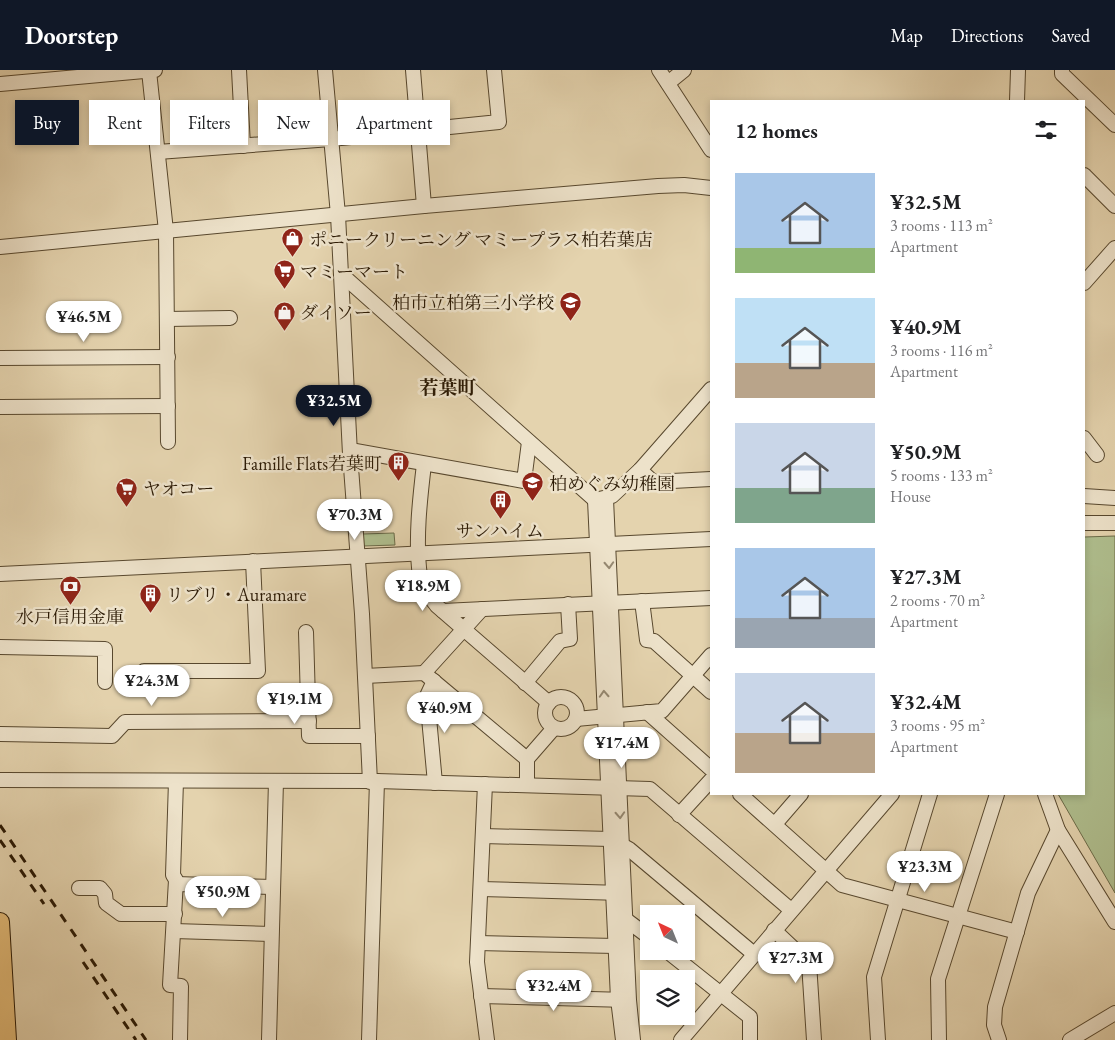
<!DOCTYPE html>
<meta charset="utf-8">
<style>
:root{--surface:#fff;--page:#f6f6f6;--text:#202124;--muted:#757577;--accent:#111827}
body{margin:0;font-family:"EB Garamond","Noto Serif JP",serif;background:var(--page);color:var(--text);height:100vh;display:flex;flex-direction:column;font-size:19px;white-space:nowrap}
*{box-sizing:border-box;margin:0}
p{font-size:16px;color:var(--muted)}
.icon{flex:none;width:28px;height:28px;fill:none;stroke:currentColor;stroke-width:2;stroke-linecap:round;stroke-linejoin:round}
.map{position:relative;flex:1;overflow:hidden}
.side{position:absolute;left:710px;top:30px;width:375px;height:695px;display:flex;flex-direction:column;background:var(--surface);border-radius:0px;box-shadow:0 2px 8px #0003}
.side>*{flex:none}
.banner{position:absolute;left:15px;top:30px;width:475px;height:45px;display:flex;gap:10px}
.needle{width:32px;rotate:317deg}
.controls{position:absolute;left:640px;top:835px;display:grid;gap:10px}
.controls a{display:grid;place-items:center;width:55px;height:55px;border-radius:0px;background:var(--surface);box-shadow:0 2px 8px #0003;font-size:25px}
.price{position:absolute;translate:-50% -42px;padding:0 11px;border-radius:18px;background:#fff;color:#222;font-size:16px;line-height:32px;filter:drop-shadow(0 1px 2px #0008)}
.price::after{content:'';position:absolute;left:50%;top:30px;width:15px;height:11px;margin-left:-8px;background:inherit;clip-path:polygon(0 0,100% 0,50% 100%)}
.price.active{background:var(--accent);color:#fff}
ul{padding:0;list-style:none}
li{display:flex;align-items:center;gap:15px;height:125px;padding:0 25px}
li span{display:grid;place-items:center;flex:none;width:140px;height:100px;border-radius:0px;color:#555}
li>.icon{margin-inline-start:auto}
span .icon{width:60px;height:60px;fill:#fffc;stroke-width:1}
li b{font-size:21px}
h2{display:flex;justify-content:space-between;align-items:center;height:60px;padding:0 25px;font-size:21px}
.pill{padding:0 18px;border-radius:0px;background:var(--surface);box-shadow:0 2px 8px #0003;font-size:18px;line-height:45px}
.pill.active{background:var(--accent);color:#fff}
header{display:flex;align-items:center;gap:30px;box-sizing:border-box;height:70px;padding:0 25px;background:var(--accent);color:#fff}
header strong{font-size:24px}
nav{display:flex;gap:28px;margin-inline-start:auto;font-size:18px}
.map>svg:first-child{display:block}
</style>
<header>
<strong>Doorstep</strong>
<nav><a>Map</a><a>Directions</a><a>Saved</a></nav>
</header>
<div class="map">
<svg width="1115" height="970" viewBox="0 0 1115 970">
<rect width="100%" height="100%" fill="#e4d3ae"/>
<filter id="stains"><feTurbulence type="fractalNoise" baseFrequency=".004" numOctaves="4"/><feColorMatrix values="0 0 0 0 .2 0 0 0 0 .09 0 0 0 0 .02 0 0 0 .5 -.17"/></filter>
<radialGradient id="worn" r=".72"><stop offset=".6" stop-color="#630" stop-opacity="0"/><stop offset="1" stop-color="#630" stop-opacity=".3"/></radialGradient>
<g fill="#afbe8e" stroke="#6c6c49">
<polygon points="394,463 395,475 363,476 362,464"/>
<polygon points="1115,466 1115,823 1058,724 1084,724 1084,467"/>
</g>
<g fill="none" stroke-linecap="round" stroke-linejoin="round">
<defs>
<g id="minor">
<polyline points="239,0 243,76"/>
<polyline points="325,0 338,145 350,384 362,544 370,712"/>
<polyline points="413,0 424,136"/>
<polyline points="659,0 711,80"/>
<polyline points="1062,0 1062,4 1115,55"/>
<polyline points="149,1 166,161 168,372"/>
<polyline points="668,13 684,0"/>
<polyline points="0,14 155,0"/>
<polyline points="1017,31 1018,0"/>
<polyline points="158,82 331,69 499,52 494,0"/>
<polyline points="1084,105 1115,136"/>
<polyline points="0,177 424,136 658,116 684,115 711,118"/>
<polyline points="341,204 595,430 612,426 640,400 711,319"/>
<polyline points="1084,213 1115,178"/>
<polyline points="167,249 230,248"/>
<polyline points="0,288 168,287"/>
<polyline points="0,337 168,336"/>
<polyline points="1084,368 1097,385"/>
<polyline points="350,380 524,411 529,372"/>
<path d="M424,394C420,428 415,471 420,506C422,517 430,527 437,536L549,633"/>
<polyline points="640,400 653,412 711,409"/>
<polyline points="1084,426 1115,428"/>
<polyline points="606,429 629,930 633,970"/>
<polyline points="595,430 618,929 623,970"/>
<polyline points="1084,453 1115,453"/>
<polyline points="0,504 711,469"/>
<polyline points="642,531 647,570 654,571 711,622"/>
<polyline points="443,541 711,528"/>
<polyline points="306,562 309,666 368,666"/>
<polyline points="0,577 105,579 105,612"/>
<polyline points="144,601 258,601 253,491"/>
<polyline points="424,603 482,539"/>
<polyline points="365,606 424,603 527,689 527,715"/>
<polyline points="434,611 427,626 435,713"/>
<polyline points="525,613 560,571 570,569 568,534"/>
<circle cx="561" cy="643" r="16"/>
<polyline points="647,642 711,699"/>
<polyline points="576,649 662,641 711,585"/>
<polyline points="0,664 112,666 125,652 309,651"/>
<polyline points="527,689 554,658"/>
<polyline points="0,710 377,711 650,719 791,840"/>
<polyline points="176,711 173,805 176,810 170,915 181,916 180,970"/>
<polyline points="485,714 477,892 487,970"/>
<polyline points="740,724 842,815 1017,862"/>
<polyline points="1045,724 1058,760 1115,852"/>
<polyline points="679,745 711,710"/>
<polyline points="775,754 801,724"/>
<polyline points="483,766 611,769 629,779 754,884"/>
<polyline points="176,814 272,817"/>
<polyline points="79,818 100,818 105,824 106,833 121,844 175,844"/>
<polyline points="481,819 622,823"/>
<polyline points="621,846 649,867"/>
<polyline points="774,860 809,893 814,970"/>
<polyline points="174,861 271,864"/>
<polyline points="478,873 616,876"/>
<polyline points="667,881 750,947 750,970"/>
<polyline points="481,926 627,930"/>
<polyline points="269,970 276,711"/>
<polyline points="369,970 377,711"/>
<polyline points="681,970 892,724"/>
<polyline points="878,970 874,907 930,724"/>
<polyline points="939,970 938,909 997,724"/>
<polyline points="999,970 994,955 995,937 1028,823 1058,760"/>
<polyline points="1070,970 1115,943"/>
</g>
<polyline id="major" points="0,852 7,970"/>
</defs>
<use href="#minor" stroke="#58482e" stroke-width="16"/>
<use href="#major" stroke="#2a1904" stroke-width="20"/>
<use href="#minor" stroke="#ede2ca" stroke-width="14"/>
<use href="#major" stroke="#e2ba77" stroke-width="18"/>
<g stroke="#2a1904" stroke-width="3" stroke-dasharray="9 9" stroke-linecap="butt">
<polyline points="0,755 146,970"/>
<polyline points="0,770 44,834"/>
<polyline points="83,892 136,970"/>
</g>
</g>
<defs><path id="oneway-chevron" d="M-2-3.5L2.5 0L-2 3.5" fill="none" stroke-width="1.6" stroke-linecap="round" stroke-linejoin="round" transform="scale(1.25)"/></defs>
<g stroke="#958871">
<use href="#oneway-chevron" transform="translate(609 495) rotate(87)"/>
<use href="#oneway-chevron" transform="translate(604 624) rotate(-93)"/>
<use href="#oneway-chevron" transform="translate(620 745) rotate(87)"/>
</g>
<defs>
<symbol id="shop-pin" viewBox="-11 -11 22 30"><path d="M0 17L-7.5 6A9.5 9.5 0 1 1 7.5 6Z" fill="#8f2418" stroke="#ede2ca"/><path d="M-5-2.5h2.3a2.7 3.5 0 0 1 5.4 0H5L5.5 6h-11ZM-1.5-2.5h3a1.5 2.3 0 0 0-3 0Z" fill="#fff"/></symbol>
<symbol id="supermarket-pin" viewBox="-11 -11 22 30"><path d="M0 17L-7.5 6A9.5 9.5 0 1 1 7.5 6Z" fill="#8f2418" stroke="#ede2ca"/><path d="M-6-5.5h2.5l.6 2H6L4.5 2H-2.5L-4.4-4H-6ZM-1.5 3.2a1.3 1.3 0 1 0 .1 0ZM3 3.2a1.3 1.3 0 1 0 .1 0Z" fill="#fff"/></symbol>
<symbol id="school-pin" viewBox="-11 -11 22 30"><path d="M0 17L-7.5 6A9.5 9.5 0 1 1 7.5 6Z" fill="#8f2418" stroke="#ede2ca"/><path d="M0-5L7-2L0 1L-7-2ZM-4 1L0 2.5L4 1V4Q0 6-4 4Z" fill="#fff"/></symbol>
<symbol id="building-pin" viewBox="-11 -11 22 30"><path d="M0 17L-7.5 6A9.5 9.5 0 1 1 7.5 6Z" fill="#8f2418" stroke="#ede2ca"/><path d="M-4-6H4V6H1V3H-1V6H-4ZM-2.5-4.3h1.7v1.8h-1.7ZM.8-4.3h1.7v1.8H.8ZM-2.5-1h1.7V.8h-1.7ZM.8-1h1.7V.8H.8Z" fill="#fff"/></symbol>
<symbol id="bank-pin" viewBox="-11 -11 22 30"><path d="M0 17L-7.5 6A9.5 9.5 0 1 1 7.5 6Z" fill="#8f2418" stroke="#ede2ca"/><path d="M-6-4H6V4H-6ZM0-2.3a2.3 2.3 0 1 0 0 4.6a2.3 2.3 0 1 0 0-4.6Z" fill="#fff"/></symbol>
</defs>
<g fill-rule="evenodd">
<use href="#shop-pin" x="280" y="156" width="25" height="34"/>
<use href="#supermarket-pin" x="272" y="188" width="25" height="34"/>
<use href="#school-pin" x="558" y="220" width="25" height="34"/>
<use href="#shop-pin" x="272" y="230" width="25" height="34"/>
<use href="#building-pin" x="386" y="380" width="25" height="34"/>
<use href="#school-pin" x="520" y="400" width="25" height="34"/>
<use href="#supermarket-pin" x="114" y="406" width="25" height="34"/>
<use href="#building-pin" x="488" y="418" width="25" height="34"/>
<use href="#bank-pin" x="58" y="504" width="25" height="34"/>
<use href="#building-pin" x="138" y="512" width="25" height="34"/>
</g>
<g text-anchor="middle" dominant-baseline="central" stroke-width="5" stroke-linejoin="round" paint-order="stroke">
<g font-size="18" fill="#2a1904" stroke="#ede2ca" text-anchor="start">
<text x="309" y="169">ポニークリーニング マミープラス柏若葉店</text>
<text x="300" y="201">マミーマート</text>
<text x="554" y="232" text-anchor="end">柏市立柏第三小学校</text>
<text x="300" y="242">ダイソー</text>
<text x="382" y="393" text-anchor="end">Famille Flats若葉町</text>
<text x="549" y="413">柏めぐみ幼稚園</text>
<text x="143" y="418">ヤオコー</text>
<text x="500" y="460" text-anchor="middle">サンハイム</text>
<text x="166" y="524">リブリ・Auramare</text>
<text x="70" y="546" text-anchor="middle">水戸信用金庫</text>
</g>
<g font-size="19" font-weight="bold" fill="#2a1904" stroke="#ede2ca">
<text x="448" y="317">若葉町</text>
</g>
</g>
<rect width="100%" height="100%" filter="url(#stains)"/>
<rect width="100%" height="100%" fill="url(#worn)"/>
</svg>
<div class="controls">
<a><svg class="needle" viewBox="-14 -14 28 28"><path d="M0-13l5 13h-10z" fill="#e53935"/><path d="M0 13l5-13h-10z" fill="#757577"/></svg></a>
<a><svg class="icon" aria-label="layers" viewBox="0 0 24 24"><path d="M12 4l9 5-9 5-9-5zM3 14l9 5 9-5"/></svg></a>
</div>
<b class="price" style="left:84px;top:273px">¥46.5M</b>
<b class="price active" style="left:334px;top:357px">¥32.5M</b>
<b class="price" style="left:355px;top:471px">¥70.3M</b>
<b class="price" style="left:423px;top:542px">¥18.9M</b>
<b class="price" style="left:152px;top:637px">¥24.3M</b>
<b class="price" style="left:295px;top:655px">¥19.1M</b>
<b class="price" style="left:445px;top:664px">¥40.9M</b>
<b class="price" style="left:622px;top:699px">¥17.4M</b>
<b class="price" style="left:925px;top:823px">¥23.3M</b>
<b class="price" style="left:223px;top:848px">¥50.9M</b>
<b class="price" style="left:796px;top:914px">¥27.3M</b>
<b class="price" style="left:554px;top:942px">¥32.4M</b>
<div class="banner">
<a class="pill active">Buy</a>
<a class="pill">Rent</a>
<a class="pill">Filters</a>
<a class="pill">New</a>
<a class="pill">Apartment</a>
</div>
<section class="side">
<h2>12 homes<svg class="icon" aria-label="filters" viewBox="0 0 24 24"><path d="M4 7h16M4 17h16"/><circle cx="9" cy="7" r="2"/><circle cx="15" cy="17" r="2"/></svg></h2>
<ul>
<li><span style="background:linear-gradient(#a9c7e8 75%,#8fb573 0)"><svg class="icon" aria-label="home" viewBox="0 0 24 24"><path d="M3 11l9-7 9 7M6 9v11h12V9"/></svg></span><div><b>¥32.5M</b><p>3 rooms · 113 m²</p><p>Apartment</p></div></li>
<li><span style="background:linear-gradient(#bfe0f5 65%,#b9a48a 0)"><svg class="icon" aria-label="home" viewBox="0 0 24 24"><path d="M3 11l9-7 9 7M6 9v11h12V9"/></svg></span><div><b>¥40.9M</b><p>3 rooms · 116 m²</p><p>Apartment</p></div></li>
<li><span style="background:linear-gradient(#c9d6e8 65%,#7fa58c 0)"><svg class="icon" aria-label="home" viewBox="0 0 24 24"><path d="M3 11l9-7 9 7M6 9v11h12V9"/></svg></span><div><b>¥50.9M</b><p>5 rooms · 133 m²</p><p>House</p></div></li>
<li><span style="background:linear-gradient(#a9c7e8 70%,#9aa5b1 0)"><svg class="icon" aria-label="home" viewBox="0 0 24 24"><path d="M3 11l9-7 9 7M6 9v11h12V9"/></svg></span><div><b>¥27.3M</b><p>2 rooms · 70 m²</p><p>Apartment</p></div></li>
<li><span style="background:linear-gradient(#c9d6e8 60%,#b9a48a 0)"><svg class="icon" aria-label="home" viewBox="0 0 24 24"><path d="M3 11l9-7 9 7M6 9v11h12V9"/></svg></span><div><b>¥32.4M</b><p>3 rooms · 95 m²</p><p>Apartment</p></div></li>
</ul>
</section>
</div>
